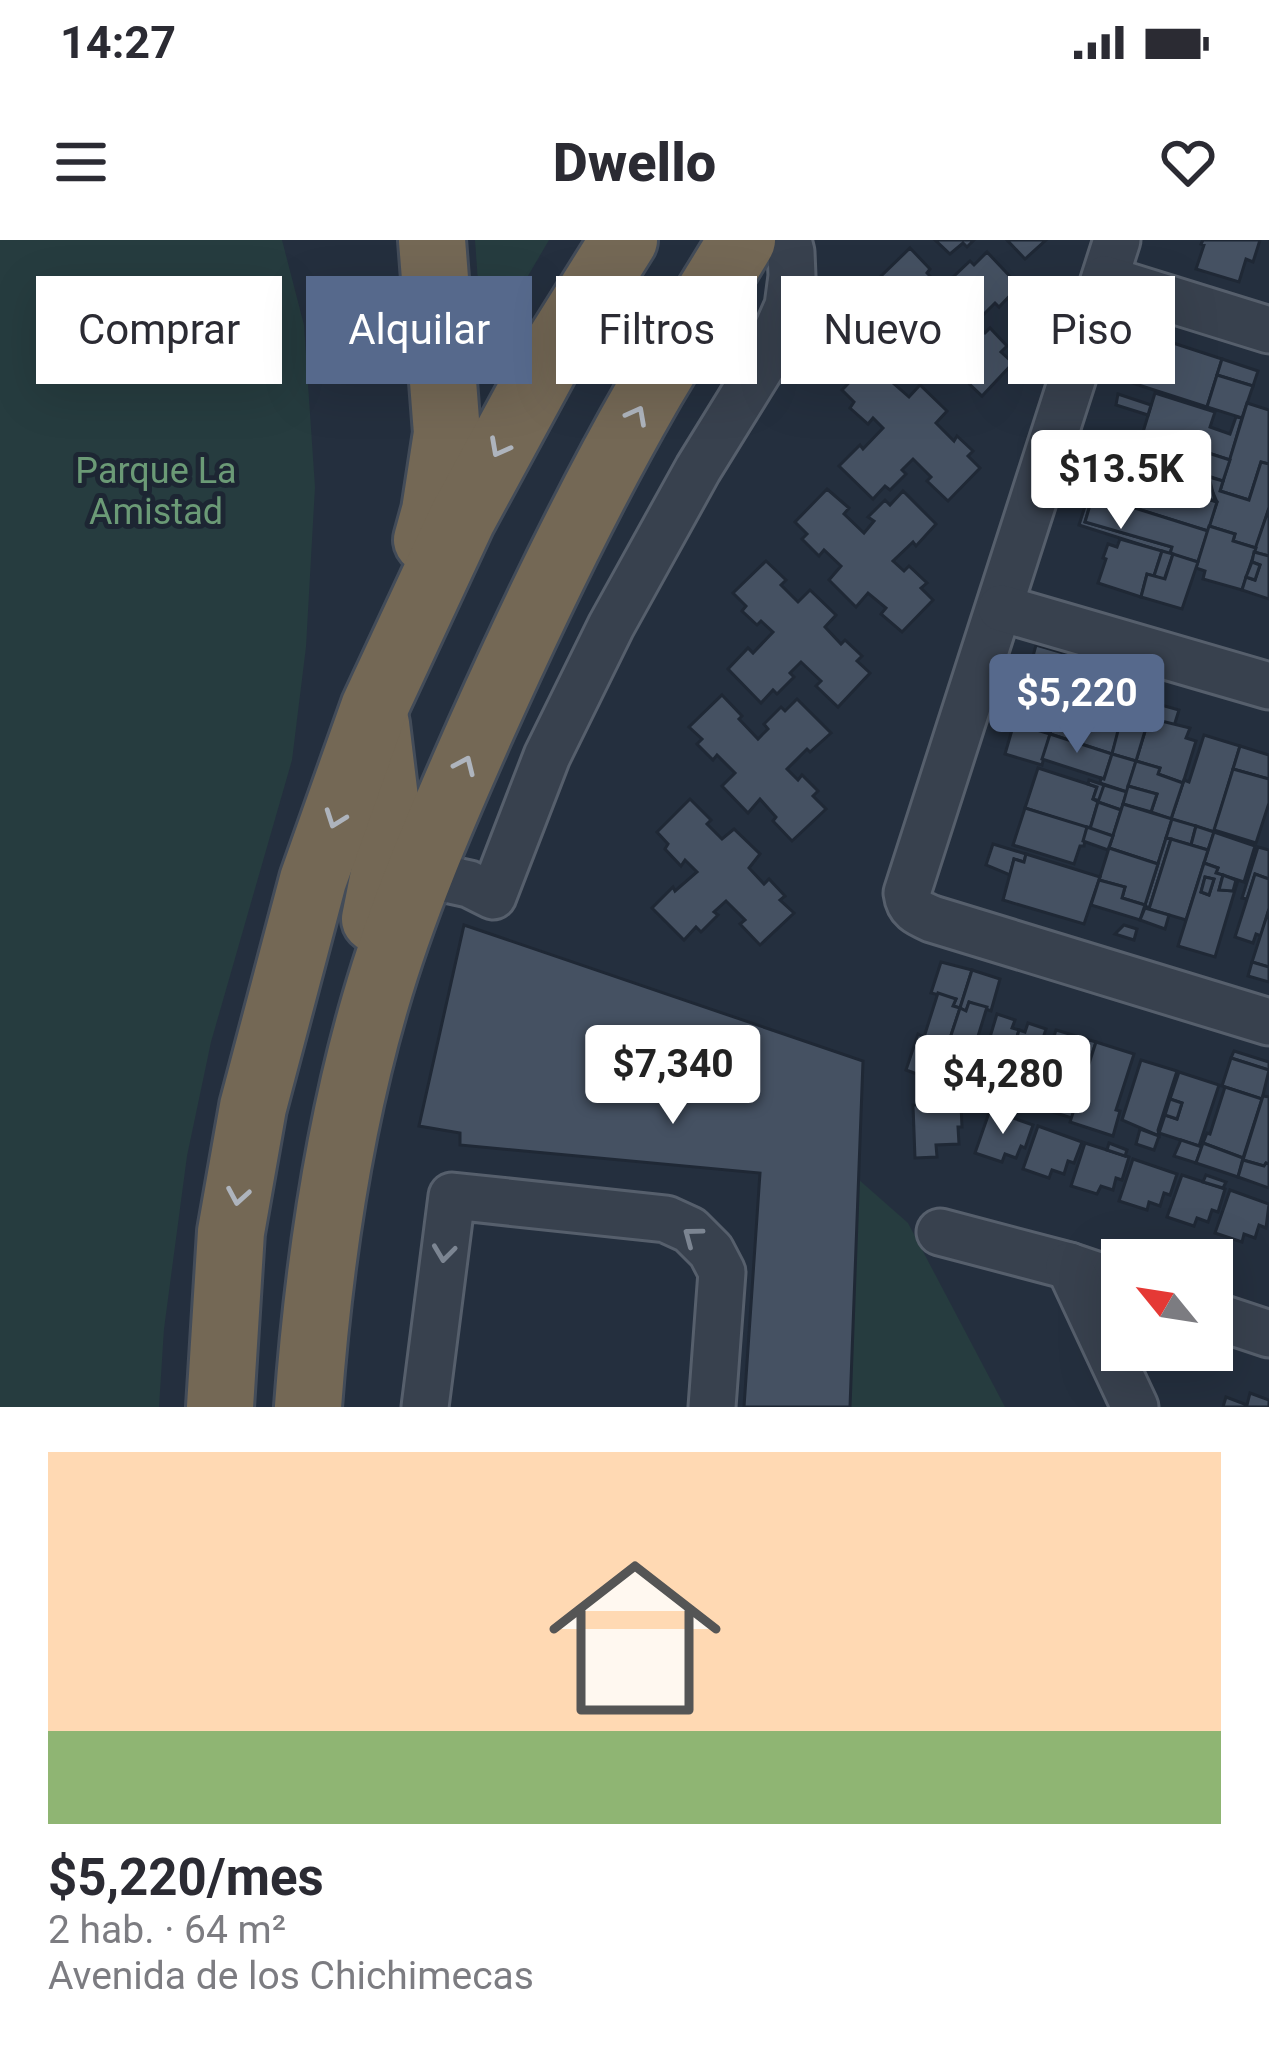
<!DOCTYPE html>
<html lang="es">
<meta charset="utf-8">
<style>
:root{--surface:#fff;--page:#f7f7f7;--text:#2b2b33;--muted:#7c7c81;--line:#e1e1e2;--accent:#56698c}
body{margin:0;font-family:Roboto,sans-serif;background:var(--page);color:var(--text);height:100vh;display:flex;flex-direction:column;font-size:45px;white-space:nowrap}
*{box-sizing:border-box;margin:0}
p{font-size:39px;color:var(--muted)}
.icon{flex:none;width:66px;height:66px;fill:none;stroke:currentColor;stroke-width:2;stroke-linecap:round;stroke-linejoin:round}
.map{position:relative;height:1167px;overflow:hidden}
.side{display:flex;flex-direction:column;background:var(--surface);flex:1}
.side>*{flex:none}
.hud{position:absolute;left:36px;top:36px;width:1197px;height:108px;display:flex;gap:24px}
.needle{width:78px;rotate:300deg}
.buttons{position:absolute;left:1101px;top:999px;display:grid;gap:24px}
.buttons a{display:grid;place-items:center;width:132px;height:132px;border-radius:0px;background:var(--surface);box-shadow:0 12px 48px #0002;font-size:60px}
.price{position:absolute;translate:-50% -102px;padding:0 27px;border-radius:12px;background:#fff;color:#222;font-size:39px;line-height:78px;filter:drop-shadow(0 3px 6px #0008)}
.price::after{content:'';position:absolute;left:50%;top:72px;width:36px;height:27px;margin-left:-18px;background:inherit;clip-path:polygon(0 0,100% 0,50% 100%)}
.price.current{background:var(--accent);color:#fff}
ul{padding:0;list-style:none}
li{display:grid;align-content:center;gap:24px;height:636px;padding:0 48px}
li+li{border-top:3px solid var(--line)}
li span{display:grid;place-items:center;height:372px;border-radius:0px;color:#555}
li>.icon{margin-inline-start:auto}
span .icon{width:216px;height:216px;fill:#fffc;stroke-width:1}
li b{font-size:51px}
.pill{padding:0 42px;border-radius:0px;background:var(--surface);box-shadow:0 12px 48px #0002;font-size:42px;line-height:108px}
.pill.current{background:var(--accent);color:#fff}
.status{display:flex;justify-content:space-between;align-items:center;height:84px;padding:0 60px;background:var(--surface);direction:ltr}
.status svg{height:33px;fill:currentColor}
header{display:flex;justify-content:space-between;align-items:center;height:156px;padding:0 48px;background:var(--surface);font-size:54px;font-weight:800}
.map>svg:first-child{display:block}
</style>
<div class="status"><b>14:27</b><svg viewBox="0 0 49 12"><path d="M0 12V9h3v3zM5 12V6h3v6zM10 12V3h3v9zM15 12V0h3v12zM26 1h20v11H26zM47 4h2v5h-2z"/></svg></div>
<header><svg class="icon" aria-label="menu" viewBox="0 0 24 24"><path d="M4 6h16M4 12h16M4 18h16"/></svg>Dwello<svg class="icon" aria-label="heart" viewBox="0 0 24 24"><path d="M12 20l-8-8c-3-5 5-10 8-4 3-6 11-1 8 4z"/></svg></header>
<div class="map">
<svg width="1269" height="1167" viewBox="0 0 1269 1167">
<rect width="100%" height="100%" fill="#242f3e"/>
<g fill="#263c3f">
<polygon points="0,0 282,0 304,85 315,247 306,407 292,520 211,802 187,916 164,1089 159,1167 0,1167"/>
<polygon points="475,0 549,0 483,113"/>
<polygon points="858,939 908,983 1005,1167 850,1167"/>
</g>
<g fill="#455162" stroke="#1f2835" stroke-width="3" fill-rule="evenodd">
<polygon points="935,0 974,0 967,7 963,3 950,14"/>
<polygon points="1007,0 1046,0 1025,19"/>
<polygon points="1203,0 1260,0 1253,22 1246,19 1239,42 1196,29 1204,5 1201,4"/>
<polygon points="910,8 930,29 927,33 946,53 958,43 952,38 970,21 974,25 987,12 1019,46 999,67 995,63 975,83 985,93 990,88 1007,106 1001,112 1013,123 982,156 960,135 965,130 948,113 936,126 909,98 923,86 907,70 902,74 885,58 890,53 877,40"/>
<polygon points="1170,102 1222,119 1207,167 1123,140 1132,113 1165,124"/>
<polygon points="875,116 896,137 892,142 909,157 920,145 947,171 936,183 954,201 957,196 973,211 968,216 980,228 948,261 927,241 931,237 913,219 902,230 906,234 890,250 885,246 873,259 839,226 860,205 863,209 883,188 873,178 868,184 850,168 854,162 842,150"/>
<polygon points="1222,119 1258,131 1253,146 1217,135"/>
<polygon points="1217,135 1253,146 1242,178 1207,167"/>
<polygon points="1155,153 1215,172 1210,187 1230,194 1236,177 1242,178 1230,220 1143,192"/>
<polygon points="1118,154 1151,165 1148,175 1116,165"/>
<polygon points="1247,163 1269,170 1269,224 1261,222 1249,260 1220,251"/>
<polygon points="1143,192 1202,211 1190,249 1131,230"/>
<polygon points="1202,211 1230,220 1223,241 1196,232"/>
<polygon points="1261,222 1269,224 1269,268 1256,308 1233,301 1235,294 1209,286 1217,262 1208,241 1209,237 1223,241 1220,251 1249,260"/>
<polygon points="1096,224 1217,262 1208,291 1087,253"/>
<polygon points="1196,232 1209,237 1215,261 1185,252 1186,247 1190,249"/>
<polygon points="827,249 849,268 844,274 864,293 874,281 868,277 885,260 890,265 903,251 936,284 916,306 913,302 893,321 904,331 909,326 927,343 921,348 933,360 902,392 881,374 886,368 868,353 856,367 829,340 841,326 824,310 819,316 802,299 807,294 795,282"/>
<polygon points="1089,254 1093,255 1085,282 1172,307 1170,314 1079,285"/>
<polygon points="1093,255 1208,291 1198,322 1170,314 1172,307 1085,282"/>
<polygon points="1269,268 1269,316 1254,312"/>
<polygon points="1209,286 1235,294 1233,301 1256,308 1242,350 1203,339 1205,331 1196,328"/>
<polygon points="1120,299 1162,311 1154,336 1147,334 1141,357 1098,343 1106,319 1103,318 1108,304 1117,307"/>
<polygon points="1162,311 1173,314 1164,340 1154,336"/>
<polygon points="1254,312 1269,316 1269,359 1242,350 1246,337 1255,340 1260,325 1252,322"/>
<polygon points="1173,314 1198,322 1182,369 1141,357 1147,334 1165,339"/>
<polygon points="766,321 786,340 781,345 798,362 810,350 836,375 825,387 841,404 845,400 862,416 857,421 870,433 838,467 816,446 821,441 801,422 790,433 794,437 777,454 773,450 761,463 728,429 748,408 753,413 773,392 761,381 757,385 742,371 746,366 733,353"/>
<polygon points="1252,322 1260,325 1255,340 1246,337"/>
<polygon points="1036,405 1125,431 1109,480 1023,453"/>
<polygon points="722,455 742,476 739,479 758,499 768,489 764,484 781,467 785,471 797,459 831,493 810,512 807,509 787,529 798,540 802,535 818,551 813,556 826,569 792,601 773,581 776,577 760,559 748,573 722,546 735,533 717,515 713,520 697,504 702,499 689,487"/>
<polygon points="1154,463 1179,470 1174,486 1149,478"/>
<polygon points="1057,471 1119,490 1112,514 1050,494"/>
<polygon points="1149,478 1190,488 1186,498 1196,501 1183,543 1158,534 1160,528 1136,521"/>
<polygon points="1014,483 1050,494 1042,525 1005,514"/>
<polygon points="1120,483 1145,491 1136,521 1112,514"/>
<polygon points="1050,494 1112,514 1104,539 1042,519"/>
<polygon points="1204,495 1240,506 1214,592 1171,579 1184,540 1189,542"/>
<polygon points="1240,506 1269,515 1269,539 1233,529"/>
<polygon points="1112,514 1136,521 1127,552 1100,543 1101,538 1104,539"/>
<polygon points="1136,521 1160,528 1158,534 1183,543 1171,579 1151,572 1157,554 1128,546"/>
<polygon points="1038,528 1097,547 1093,559 1098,562 1090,589 1025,568"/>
<polygon points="1233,529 1269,539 1269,563 1256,603 1214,590"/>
<polygon points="1089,540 1104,545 1100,561 1093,559 1097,547 1088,544"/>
<polygon points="1104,545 1127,552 1121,570 1098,562"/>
<polygon points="1128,546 1157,554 1151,572 1123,564"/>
<polygon points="690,559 711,580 707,584 722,599 734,589 760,614 749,628 764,644 769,639 785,656 780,660 794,673 760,705 740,684 745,680 726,661 714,672 718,675 701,692 696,687 684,700 652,668 673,647 675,651 697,632 685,620 681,626 665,609 668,604 657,592"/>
<polygon points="1098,562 1121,570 1113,596 1090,589"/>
<polygon points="1123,564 1172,579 1158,624 1109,608"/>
<polygon points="1025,568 1087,587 1084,606 1080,606 1074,624 1013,605"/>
<polygon points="1172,579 1196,586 1191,605 1166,598"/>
<polygon points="1196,586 1214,592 1208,610 1191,605"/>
<polygon points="1087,587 1113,596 1108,610 1083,601"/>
<polygon points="1214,592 1255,606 1244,642 1216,633 1218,628 1204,623"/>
<polygon points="1166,598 1171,599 1149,669 1145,665"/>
<polygon points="1171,599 1208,610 1186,680 1149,669"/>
<polygon points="993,604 1026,614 1024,622 1014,619 1010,635 986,625"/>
<polygon points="1258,607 1269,610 1269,639 1255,634 1247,659 1242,658"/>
<polygon points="1109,608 1158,624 1145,665 1122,658 1125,647 1099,640"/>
<polygon points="1026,614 1100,637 1084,684 1003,660 1014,619 1024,622"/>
<path d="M1204,623L1218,628L1216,633L1223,635L1219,650L1233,651L1238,640L1215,717L1178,706ZM1205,637L1214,639L1209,655L1201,652Z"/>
<polygon points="1255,634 1269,639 1269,669 1261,696 1256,694 1253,703 1235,697"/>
<polygon points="1223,635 1236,640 1233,651 1219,650"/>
<polygon points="1205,637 1214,639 1209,655 1201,652"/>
<polygon points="1099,640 1125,647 1122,658 1145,665 1140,680 1091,665"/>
<polygon points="1145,668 1169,675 1165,689 1140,680"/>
<polygon points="1269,669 1269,727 1252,722"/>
<polygon points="464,685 863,821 850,1167 744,1167 760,933 460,905 460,893 419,886"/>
<polygon points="1124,685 1137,689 1134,700 1115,694"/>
<polygon points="941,722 972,730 960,768 953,766 956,759 931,753"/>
<polygon points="1252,722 1269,727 1269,742 1248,736"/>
<polygon points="972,730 1000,739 991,771 969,762 966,771 960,768"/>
<polygon points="938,753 956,759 953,766 960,768 936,841 906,830 918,794 924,797"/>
<polygon points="969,762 987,767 975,806 979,808 966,851 936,841 960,768 966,771"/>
<polygon points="997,774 1015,780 1012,788 1019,790 1003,844 978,837"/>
<polygon points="1028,783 1046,789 1026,851 1003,844 1019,790 1025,792"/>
<polygon points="1056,790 1096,802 1072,878 1029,865 1035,844 1039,845"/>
<polygon points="1096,802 1134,814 1116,870 1120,871 1113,896 1070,882"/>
<polygon points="1234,811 1269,822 1269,830 1231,818"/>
<polygon points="1231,818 1269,830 1262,859 1222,846"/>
<polygon points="1141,820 1177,831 1158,890 1159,896 1122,880"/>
<polygon points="1179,832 1219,845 1199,906 1159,893 1165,875 1177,879 1182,863 1170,859"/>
<polygon points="983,838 1003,844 1000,853 980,847"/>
<polygon points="1225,847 1262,859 1243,918 1203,903 1207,893 1210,894"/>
<polygon points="957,853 958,865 961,865 962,887 958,887 959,904 936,905 937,917 915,918 913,865 930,865 930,855"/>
<polygon points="1263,856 1269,857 1269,924 1266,923 1264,926 1243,920"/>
<polygon points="1170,859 1182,863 1177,879 1165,875"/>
<polygon points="990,870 1033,885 1025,908 1021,906 1016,918 1005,914 1002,922 975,913"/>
<polygon points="1038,886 1082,902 1074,923 1068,921 1064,934 1052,930 1049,938 1023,929"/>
<polygon points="1140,889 1159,896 1154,910 1136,904"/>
<polygon points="1181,900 1202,907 1196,923 1174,916"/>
<polygon points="1085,903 1129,917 1122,940 1116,938 1113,950 1101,946 1097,954 1071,946"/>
<polygon points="1109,903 1127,910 1125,916 1107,910"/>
<polygon points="1203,903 1243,918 1238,937 1196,923"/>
<polygon points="1133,919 1177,934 1170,955 1164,953 1160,966 1149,962 1147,970 1119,961"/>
<polygon points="1243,920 1264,926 1266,923 1269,924 1269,948 1238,937"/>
<polygon points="1182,935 1225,949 1218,972 1212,970 1208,982 1197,978 1194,986 1167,977"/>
<polygon points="1206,935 1226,942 1223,948 1203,942"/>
<polygon points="1230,950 1269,964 1266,988 1259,985 1255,998 1244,994 1242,1002 1215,993"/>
<polygon points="1250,1153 1269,1160 1269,1167 1223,1167 1226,1157 1247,1165"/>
</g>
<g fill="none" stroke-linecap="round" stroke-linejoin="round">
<defs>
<g id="minor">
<path d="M1117,0L907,653C909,669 918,673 932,679L1269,782"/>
<polyline points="1105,39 1269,90"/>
<polyline points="1001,368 1269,446"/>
<polyline points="419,633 469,644 493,656 547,516 611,386 698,229 761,127 788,66 792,36 791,12 788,0"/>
<polyline points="940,992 1069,1026 1122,1044"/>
<polyline points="1069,1026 1135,1167"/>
<polyline points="1212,1075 1269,1094"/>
<polyline points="425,1167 452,956 666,979 690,990 711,1011 722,1032 712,1167"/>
</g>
<g id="highway">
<polyline points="427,300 435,271 447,193 432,0"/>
<polyline points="375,679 388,614 386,567 376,484"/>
<polyline points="220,1167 231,992 253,867 313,640 374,468 462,279 545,126 624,0"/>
<path d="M308,1167C318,1031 337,894 375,763C402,669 441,579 480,491C531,377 585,264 647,156C678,103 711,52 742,0"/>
</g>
</defs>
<use href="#minor" stroke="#565f6c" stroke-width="51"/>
<use href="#highway" stroke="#434c59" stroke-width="72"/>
<use href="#minor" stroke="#38414e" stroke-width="45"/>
<use href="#highway" stroke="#746855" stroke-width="66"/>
</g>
<defs><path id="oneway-chevron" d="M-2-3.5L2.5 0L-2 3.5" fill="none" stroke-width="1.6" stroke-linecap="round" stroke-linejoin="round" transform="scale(3)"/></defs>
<g stroke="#aeb4bd">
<use href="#oneway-chevron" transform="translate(637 175) rotate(-62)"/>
<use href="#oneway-chevron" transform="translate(499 208) rotate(118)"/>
<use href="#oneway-chevron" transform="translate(465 525) rotate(-66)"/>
<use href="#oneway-chevron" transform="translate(335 579) rotate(110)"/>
<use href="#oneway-chevron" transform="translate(238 956) rotate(100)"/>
</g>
<g stroke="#7c8592">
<use href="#oneway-chevron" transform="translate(692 996) rotate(-143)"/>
<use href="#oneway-chevron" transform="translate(444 1013) rotate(97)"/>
</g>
<g text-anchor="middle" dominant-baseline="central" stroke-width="10" stroke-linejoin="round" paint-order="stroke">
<g font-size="36" fill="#6b9a76" stroke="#1d2633">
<text x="156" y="231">Parque La<tspan x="156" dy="41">Amistad</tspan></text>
</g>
</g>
</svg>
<div class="buttons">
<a><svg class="needle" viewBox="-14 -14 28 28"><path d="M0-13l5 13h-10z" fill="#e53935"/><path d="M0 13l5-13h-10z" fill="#7c7c81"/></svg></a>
</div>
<b class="price" style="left:1121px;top:292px">$13.5K</b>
<b class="price current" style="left:1077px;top:516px">$5,220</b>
<b class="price" style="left:673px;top:887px">$7,340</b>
<b class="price" style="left:1003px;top:897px">$4,280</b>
<div class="hud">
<a class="pill">Comprar</a>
<a class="pill current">Alquilar</a>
<a class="pill">Filtros</a>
<a class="pill">Nuevo</a>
<a class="pill">Piso</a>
</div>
</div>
<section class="side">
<ul>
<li><span style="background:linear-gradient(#ffd9b3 75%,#8fb573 0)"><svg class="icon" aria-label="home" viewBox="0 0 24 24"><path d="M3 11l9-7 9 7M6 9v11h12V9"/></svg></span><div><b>$5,220/mes</b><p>2 hab. · 64 m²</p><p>Avenida de los Chichimecas</p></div></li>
</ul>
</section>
